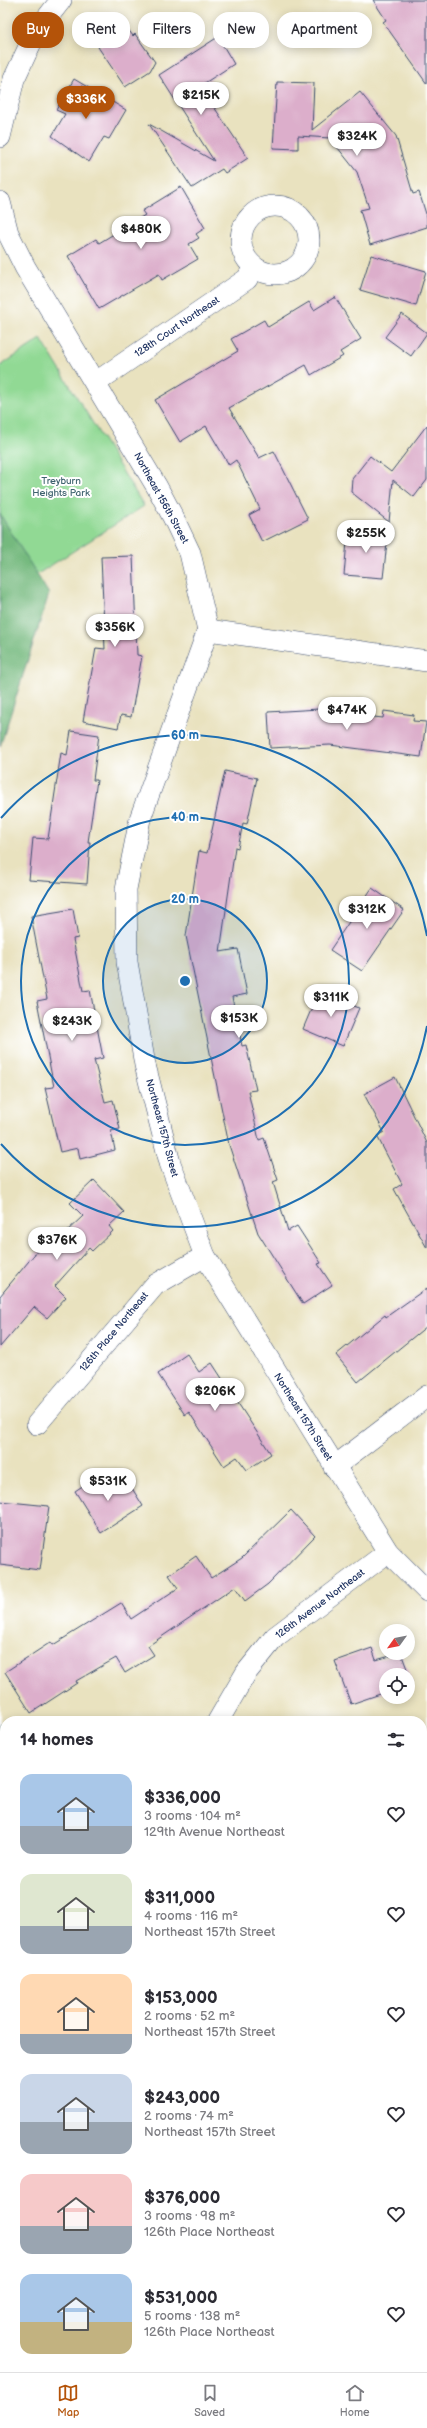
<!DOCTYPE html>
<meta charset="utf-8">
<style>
:root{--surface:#fff;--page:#f7f7f7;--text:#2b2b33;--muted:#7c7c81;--line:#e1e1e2;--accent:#b45309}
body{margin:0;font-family:"Balsamiq Sans",sans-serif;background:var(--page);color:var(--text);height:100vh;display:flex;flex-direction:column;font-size:15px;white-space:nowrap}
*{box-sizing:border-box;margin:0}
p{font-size:13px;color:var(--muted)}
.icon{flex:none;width:22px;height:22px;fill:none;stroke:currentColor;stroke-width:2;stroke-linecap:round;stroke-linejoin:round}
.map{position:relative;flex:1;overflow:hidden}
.details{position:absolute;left:0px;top:1716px;width:427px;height:656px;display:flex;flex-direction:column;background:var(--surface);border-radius:16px 16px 0 0;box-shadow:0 2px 10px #0003}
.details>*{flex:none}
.banner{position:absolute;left:12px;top:12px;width:403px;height:36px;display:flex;gap:8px}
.needle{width:26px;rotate:237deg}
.controls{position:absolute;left:379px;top:1624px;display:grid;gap:8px}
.controls a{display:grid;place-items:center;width:36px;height:36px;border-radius:50%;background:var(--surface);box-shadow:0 2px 10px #0003;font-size:20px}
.price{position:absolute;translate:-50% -34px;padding:0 9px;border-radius:14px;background:#fff;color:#222;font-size:13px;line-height:26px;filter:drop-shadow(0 1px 2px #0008)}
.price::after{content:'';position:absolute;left:50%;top:24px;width:12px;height:9px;margin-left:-6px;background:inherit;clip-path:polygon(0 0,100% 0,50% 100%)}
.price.on{background:var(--accent);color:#fff}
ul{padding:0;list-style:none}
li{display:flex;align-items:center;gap:12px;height:100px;padding:0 20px}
li span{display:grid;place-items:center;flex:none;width:112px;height:80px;border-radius:12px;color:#555}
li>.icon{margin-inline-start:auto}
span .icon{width:48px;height:48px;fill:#fffc;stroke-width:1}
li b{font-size:17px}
h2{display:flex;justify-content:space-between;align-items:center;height:48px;padding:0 20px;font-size:17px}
.tag{padding:0 14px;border-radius:16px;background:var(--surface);box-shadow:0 2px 10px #0003;font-size:14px;line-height:36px}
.tag.on{background:var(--accent);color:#fff}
.menu{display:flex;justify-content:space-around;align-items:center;height:56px;border-top:1px solid var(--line);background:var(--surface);font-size:11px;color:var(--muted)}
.menu a{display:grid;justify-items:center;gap:2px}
.menu .on{color:var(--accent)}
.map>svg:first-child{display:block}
</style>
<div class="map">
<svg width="427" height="2372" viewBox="0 0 427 2372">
<rect width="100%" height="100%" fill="#fff"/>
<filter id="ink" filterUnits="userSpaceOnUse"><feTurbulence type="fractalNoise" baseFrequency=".025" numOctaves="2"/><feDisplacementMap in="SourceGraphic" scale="8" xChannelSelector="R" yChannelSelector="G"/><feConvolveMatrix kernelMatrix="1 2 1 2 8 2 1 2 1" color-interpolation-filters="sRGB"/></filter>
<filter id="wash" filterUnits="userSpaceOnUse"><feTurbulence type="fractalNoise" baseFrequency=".012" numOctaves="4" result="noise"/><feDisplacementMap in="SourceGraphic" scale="16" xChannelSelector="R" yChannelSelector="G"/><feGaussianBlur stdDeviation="0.9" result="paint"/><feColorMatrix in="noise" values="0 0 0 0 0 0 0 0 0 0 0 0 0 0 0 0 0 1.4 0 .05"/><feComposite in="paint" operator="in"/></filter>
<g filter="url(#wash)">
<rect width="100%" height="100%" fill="#e9e2bf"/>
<polygon fill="#91d994" stroke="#568479" points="41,339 144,506 25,582 0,543 0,366"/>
<g fill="#74b97e" stroke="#48746e">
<polygon points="0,514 49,594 0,747"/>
<polygon points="0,1723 5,1731 5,2080 0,2083"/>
</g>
<g id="blocks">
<g fill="#dcaecb">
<polygon points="373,0 427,0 427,84 383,22 386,20"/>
<polygon points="127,28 133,36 135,34 155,62 150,71 125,87 98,47"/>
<polygon points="218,37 234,64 200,86 248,158 225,173 222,169 192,188 149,124 214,161 159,75"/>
<polygon points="74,79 126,110 109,139 104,137 89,162 52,136 65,114 56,110"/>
<polygon points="277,82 314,83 312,130 360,92 396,136 413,194 419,192 427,217 427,227 370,245 360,210 369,208 357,172 330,138 298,136 298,149 273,148"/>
<polygon points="181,187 205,228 196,234 199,238 189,244 198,259 162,280 159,274 99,309 68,256 96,239 99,243 145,215 142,211"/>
<polygon points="371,255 426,271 416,306 360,290"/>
<polygon points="335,297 361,339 340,352 343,356 311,375 306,365 229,408 259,458 274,451 308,519 262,542 249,515 260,509 236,460 229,465 206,426 180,442 155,400 238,351 231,339 264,320 268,327 309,302 314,310"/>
<polygon points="402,314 427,333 411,356 385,337"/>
<polygon points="427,425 427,480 414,497 393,480 389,522 351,492 352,479 370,456 391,472"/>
<polygon points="348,530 388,534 383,578 344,575"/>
<polygon points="133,556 137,655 142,656 131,717 121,715 118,728 83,721 96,648 105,649 101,557"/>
<polygon points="336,708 337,713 383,718 384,711 414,715 413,721 426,722 421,757 330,745 270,748 268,712"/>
<polygon points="71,731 99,735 93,780 97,780 88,842 90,842 87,884 29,880 33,838 48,839 61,753 67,755"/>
<polygon points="225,771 257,778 247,824 243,823 238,848 235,847 220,952 238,949 247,994 232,997 242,1046 246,1045 256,1090 248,1091 259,1140 264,1138 278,1180 273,1182 288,1231 297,1226 321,1263 318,1264 332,1285 303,1304 258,1233 229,1145 186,936 199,851 207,853"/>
<polygon points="372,888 404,910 362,971 330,950"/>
<polygon points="73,909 78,938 73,939 83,991 90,990 103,1058 94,1060 105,1102 113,1100 120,1129 111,1131 115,1150 80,1159 78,1148 60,1152 45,1088 54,1087 37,1001 47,999 31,916"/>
<polygon points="319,991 359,1008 343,1046 303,1029"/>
<polygon points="395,1077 427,1143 427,1248 394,1189 402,1184 377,1136 384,1132 364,1094"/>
<polygon points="94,1180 124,1212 109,1226 113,1231 92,1251 89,1248 55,1286 66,1297 47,1318 34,1307 0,1347 0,1296 43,1244 48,1249 83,1216 70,1203"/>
<polygon points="427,1288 427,1326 358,1382 336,1355 385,1315 386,1317"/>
<polygon points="187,1354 199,1372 212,1363 271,1454 247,1470 237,1457 224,1466 189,1412 185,1415 158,1374"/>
<polygon points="99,1475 107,1488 125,1477 143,1506 101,1533 75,1491"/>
<polygon points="0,1501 49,1506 40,1570 0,1565"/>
<polygon points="291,1510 315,1536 268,1584 245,1601 235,1587 148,1646 154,1655 125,1673 116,1658 76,1681 77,1683 31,1713 5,1672 51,1642 53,1645 121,1603 131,1619 178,1588 169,1575 196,1556 211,1578 242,1558"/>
<polygon points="372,1648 376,1660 401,1653 412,1682 408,1684 408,1675 386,1675 386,1692 351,1704 335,1661"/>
</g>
</g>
</g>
<g filter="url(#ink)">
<use href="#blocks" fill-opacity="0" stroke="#3a4a6d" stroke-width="1"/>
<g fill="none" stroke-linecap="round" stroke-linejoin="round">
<defs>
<g id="minor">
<polyline points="0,137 14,79 36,32 61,0"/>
<polyline points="0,202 8,233 25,267 157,487 173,517 190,553 208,630"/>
<circle cx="275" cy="240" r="34"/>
<polyline points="95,383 247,279 254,267"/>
<polyline points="208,630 140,819 126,889 127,962 145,1065 170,1163 205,1256 388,1552 427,1591"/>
<polyline points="208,630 427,661"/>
<polyline points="37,1424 155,1285 205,1256"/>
<polyline points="334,1467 427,1396"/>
<polyline points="218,1721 246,1673 275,1637 388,1552"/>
<polyline points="0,2334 5,2338"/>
<polyline points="43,2367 50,2372"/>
</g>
</defs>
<use href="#minor" stroke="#3a4a6d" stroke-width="22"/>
<polyline stroke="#3a4a6d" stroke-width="2.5" stroke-dasharray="3 3" stroke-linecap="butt" points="0,1977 5,1971"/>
<use href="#minor" stroke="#fff" stroke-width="21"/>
</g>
</g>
<circle cx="185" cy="981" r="82" fill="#1f6fb2" fill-opacity=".12"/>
<g fill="none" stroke="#1f6fb2" stroke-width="2">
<circle cx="185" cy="981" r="82"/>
<circle cx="185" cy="981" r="164"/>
<path d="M427 1026A246 246 0 0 1 1 1144M1 818A246 246 0 0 1 427 936"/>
</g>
<g text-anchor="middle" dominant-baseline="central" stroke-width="4" stroke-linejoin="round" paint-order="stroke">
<g font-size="10" fill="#1b2f5e" stroke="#fff">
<text transform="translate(177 327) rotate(-34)">128th Court Northeast</text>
<text transform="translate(161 498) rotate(61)">Northeast 156th Street</text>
<text transform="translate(162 1128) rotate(75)">Northeast 157th Street</text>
<text transform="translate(114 1332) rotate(-50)">126th Place Northeast</text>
<text transform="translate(303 1417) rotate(58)">Northeast 157th Street</text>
<text transform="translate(320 1604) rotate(-37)">126th Avenue Northeast</text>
</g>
<g font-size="10" fill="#3e626e" stroke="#fff">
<text x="61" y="481">Treyburn<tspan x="61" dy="12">Heights Park</tspan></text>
</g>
</g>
<circle cx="185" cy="981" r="6" fill="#1f6fb2" stroke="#fff" stroke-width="2"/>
<g font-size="12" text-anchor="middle" font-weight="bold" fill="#1f6fb2" stroke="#fff" stroke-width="4" stroke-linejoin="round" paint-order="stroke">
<text x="185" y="739">60 m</text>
<text x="185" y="821">40 m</text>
<text x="185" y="903">20 m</text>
</g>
</svg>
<div class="controls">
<a><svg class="needle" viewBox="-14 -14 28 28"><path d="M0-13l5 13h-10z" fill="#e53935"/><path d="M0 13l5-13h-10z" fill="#7c7c81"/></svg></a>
<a><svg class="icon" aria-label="locate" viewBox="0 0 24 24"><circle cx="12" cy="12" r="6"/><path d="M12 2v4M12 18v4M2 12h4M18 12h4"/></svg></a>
</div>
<b class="price" style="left:201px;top:116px">$215K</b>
<b class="price on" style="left:86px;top:120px">$336K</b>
<b class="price" style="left:357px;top:157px">$324K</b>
<b class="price" style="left:141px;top:250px">$480K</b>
<b class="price" style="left:366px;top:554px">$255K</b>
<b class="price" style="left:115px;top:648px">$356K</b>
<b class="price" style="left:347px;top:731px">$474K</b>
<b class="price" style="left:367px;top:930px">$312K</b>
<b class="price" style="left:331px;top:1018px">$311K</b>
<b class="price" style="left:239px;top:1039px">$153K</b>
<b class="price" style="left:72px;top:1042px">$243K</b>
<b class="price" style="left:57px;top:1261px">$376K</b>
<b class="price" style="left:215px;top:1412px">$206K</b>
<b class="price" style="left:108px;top:1502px">$531K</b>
<div class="banner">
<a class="tag on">Buy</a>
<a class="tag">Rent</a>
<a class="tag">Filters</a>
<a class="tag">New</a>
<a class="tag">Apartment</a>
</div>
<section class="details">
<h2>14 homes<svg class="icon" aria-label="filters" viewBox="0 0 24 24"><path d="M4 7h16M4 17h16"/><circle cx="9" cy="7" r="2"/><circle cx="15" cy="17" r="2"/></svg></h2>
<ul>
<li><span style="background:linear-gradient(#a9c7e8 65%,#9aa5b1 0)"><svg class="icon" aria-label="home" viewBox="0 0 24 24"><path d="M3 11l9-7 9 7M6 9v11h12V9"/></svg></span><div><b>$336,000</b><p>3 rooms · 104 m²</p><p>129th Avenue Northeast</p></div><svg class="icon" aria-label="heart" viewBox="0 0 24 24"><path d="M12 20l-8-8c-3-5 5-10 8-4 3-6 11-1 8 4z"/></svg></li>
<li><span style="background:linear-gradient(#dfe7d0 65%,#9aa5b1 0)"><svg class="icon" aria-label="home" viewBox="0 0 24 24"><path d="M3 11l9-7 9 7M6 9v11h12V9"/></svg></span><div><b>$311,000</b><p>4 rooms · 116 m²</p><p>Northeast 157th Street</p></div><svg class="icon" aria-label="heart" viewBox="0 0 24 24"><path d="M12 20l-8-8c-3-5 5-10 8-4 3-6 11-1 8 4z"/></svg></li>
<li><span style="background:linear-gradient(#ffd9b3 75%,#9aa5b1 0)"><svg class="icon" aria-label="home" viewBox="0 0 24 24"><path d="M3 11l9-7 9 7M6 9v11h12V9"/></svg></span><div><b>$153,000</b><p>2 rooms · 52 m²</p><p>Northeast 157th Street</p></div><svg class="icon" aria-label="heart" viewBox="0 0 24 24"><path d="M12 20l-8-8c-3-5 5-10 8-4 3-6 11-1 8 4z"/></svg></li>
<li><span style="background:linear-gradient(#c9d6e8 60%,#9aa5b1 0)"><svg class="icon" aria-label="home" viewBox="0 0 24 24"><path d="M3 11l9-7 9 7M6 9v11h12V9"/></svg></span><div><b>$243,000</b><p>2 rooms · 74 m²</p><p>Northeast 157th Street</p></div><svg class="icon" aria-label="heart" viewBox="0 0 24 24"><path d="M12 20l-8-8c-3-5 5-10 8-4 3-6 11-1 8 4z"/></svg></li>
<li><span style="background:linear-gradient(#f6c9c9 65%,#9aa5b1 0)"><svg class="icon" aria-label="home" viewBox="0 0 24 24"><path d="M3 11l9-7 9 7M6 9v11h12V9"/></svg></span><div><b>$376,000</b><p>3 rooms · 98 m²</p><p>126th Place Northeast</p></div><svg class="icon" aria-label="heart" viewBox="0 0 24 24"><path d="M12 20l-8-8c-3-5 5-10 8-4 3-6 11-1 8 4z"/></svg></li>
<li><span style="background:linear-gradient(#a9c7e8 60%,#c2b280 0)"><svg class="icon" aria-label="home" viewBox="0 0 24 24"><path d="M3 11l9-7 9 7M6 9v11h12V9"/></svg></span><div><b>$531,000</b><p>5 rooms · 138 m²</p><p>126th Place Northeast</p></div><svg class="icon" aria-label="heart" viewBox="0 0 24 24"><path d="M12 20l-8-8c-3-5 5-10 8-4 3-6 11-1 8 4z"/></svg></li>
</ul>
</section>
</div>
<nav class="menu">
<a class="on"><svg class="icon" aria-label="map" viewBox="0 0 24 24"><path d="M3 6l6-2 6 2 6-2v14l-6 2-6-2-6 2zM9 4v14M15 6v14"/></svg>Map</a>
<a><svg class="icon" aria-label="saved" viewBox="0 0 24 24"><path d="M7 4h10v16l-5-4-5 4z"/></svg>Saved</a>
<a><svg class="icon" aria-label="home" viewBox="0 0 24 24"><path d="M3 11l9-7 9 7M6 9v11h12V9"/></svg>Home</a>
</nav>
